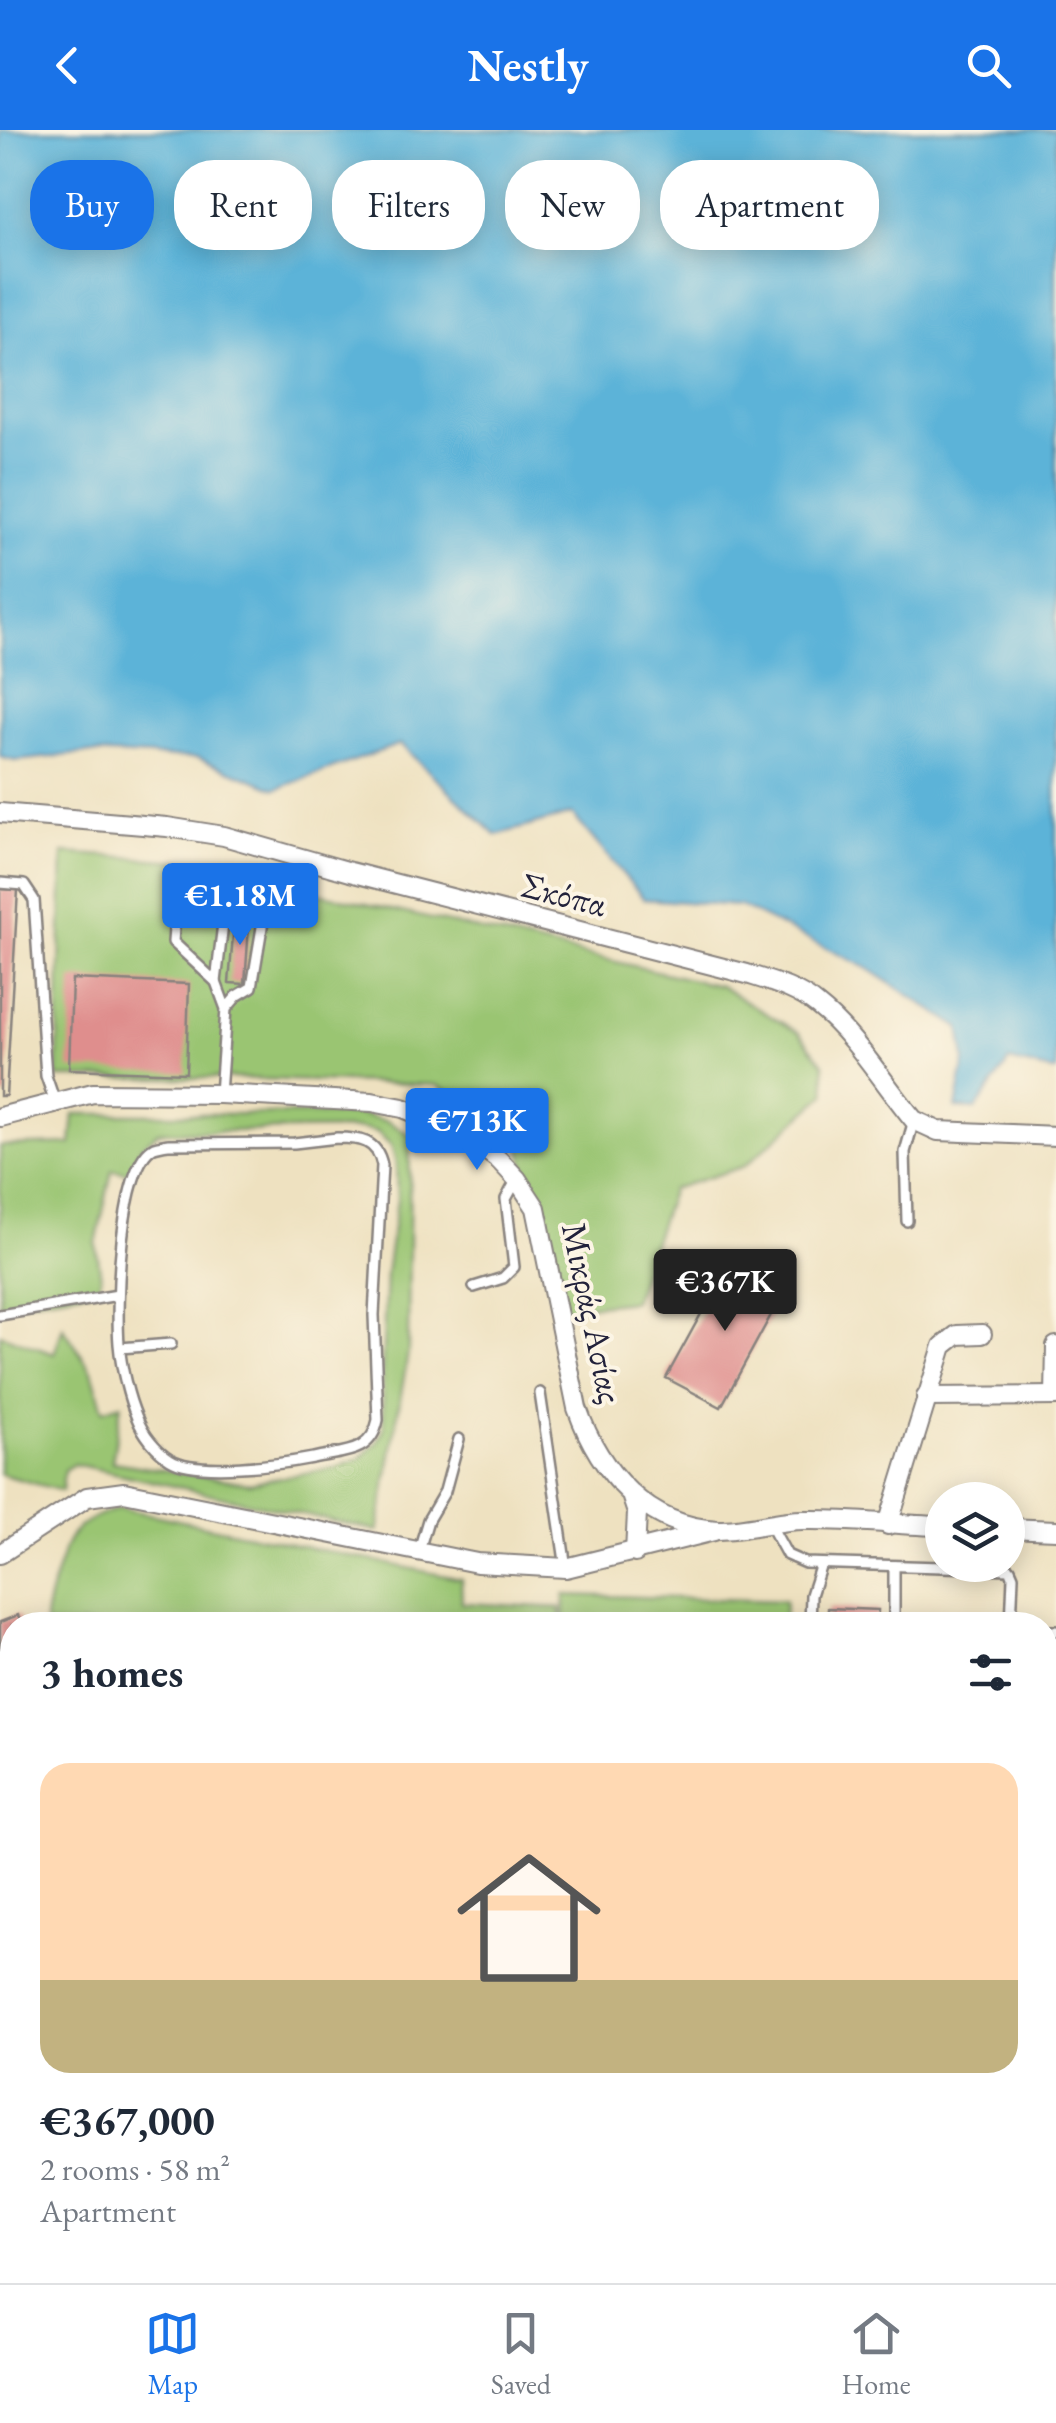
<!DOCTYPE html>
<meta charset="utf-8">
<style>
:root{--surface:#fff;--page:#f6f6f7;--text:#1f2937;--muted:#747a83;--line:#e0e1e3;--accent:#1a73e8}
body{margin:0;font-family:"EB Garamond",serif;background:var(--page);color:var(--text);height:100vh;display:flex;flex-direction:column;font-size:38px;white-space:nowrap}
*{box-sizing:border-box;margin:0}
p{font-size:32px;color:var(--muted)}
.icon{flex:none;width:55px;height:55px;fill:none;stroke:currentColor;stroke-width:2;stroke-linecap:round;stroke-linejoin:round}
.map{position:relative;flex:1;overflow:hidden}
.drawer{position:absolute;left:0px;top:1482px;width:1058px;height:672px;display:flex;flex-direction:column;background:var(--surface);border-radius:40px 40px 0 0;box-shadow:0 5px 25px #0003}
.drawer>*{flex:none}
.banner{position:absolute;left:30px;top:30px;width:998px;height:90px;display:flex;gap:20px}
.buttons{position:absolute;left:925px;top:1352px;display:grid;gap:20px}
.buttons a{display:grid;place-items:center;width:100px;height:100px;border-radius:50%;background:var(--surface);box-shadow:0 5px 25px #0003;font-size:50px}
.price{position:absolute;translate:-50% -85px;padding:0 22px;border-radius:10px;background:var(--accent);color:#fff;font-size:32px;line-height:65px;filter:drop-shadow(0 2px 5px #0008)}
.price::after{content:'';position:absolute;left:50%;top:60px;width:30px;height:22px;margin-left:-15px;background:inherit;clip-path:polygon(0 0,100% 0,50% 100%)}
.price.current{background:#222;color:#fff}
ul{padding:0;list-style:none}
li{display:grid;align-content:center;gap:20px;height:530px;padding:0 40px}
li+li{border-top:2px solid var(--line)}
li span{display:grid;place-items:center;height:310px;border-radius:30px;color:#555}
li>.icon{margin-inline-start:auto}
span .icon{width:180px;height:180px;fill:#fffc;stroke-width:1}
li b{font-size:42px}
h2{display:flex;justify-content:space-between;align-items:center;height:120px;padding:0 40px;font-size:42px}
.chip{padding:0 35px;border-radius:40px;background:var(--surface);box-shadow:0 5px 25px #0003;font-size:35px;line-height:90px}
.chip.current{background:var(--accent);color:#fff}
header{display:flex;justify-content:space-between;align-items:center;height:130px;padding:0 40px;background:var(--accent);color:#fff;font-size:45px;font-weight:700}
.tab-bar{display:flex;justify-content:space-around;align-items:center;height:140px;border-top:2px solid var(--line);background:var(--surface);font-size:28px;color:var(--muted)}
.tab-bar a{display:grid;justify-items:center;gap:5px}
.tab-bar .current{color:var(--accent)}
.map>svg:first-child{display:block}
</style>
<header><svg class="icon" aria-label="back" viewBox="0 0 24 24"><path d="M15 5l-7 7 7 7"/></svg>Nestly<svg class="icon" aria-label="search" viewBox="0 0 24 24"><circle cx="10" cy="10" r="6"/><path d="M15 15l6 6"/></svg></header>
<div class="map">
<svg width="1056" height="2153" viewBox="0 0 1056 2153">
<rect width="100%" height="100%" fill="#fcf5e5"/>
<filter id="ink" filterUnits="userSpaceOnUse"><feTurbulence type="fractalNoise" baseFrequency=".01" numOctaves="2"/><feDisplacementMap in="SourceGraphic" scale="20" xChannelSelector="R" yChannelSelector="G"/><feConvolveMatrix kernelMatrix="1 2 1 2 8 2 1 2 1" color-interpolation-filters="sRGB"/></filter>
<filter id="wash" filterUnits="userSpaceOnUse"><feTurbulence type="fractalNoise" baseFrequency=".0048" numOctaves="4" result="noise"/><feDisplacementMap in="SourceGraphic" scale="40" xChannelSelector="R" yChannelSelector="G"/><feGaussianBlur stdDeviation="2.25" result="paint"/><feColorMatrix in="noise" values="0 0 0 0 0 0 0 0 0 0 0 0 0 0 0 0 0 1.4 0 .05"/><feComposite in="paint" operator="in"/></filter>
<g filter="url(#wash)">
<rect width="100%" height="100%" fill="#eee1c0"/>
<g fill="#9ac572" stroke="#5e7456" stroke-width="2.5">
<polygon points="63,723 182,731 720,856 799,903 824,934 826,964 745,1036 672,1059 633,1171 561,1179 515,995 436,955 229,948 57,948"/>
<polygon points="74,984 360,984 389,992 410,1005 408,1223 378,1401 74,1334 64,1340 62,1361 0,1344 0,1204 54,1224 63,1197 92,1241 103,1280 121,1274 112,1332 249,1353 334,1338 359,1329 377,1313 384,1298 382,1240 386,1143 397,1070 396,1034 391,1015 377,1002 360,999 158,1002 141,1017 130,1043 112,1040 96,1114 101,1147 98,1159 0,1175 0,1016 71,1014"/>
<path d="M120,1378L461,1449L462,1473L561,1478V1495H45C44,1479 62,1418 72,1405C82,1390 104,1384 120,1378Z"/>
<polygon points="565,1465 785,1471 784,1495 564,1495"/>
<polygon points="1045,1782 1056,1785 1056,2046 1045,2042"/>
<polygon points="819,2142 843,2153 637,2153 602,2143"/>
</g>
<polygon fill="#5bb3d8" stroke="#3e6a8a" stroke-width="2.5" points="0,0 1056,0 1056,942 1009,931 976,979 956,978 965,930 960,898 867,838 740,776 644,769 572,684 496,705 400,614 276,659 199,628 87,623 15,631 0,627"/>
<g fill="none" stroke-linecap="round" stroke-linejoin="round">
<polyline stroke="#88827e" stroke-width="45" points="972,2142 984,2153"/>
<g stroke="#88827e" stroke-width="110">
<polyline points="0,1791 12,1795"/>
<polyline points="1045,2128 1056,2131"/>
</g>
</g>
<g id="blocks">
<g fill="#df8e8d">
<polygon points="0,759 18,760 6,966 0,966"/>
<polygon points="235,781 250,782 245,854 229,853"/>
<polygon points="72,849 189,854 186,943 69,939"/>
<polygon points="730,1131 784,1161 721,1277 666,1248"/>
<polygon points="828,1478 878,1480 877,1495 827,1495"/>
<polygon points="18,1485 22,1495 12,1495 12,1528 5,1531 0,1517 0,1492"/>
</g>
</g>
</g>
<g filter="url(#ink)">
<use href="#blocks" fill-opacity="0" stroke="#88827e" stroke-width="2.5"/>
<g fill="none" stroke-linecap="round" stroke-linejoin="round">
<defs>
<g id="lane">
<polyline points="0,753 24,755 34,770 46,946 55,972"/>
<polyline points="216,852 224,785"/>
<path d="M220,964L226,879L216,852L173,812L175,785H224L232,776C244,776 257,775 264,785L252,857L237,866L226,879"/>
<path d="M337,1008C360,1008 377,1010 382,1035L374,1185L378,1290C371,1325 342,1321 313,1328C282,1334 197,1346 170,1329C156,1320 143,1304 137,1288C128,1267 121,1237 119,1214C116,1177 119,1035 154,1017C157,1016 167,1014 169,1014L294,1013Z"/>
<polyline points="907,1091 905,1022 914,990"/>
<polyline points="474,1157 503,1148 514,1137 506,1069 517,1049"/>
<polyline points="0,1185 118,1165"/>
<polyline points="120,1218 171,1214"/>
<polyline points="540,1263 566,1438"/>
<polyline points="770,1394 787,1425 805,1433 1010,1439 1013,1446 1011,1495"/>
<polyline points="419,1420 428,1390 445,1361 459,1309"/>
<polyline points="810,1495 811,1465 821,1434"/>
<polyline points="894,1495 894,1436"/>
<polyline points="1045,1501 1056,1501"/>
<polyline points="1045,1618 1056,1618"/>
<polyline points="0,1679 12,1682"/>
<polyline points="1045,1776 1056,1779"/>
<polyline points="0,1965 12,1968"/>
<polyline points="552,2142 588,2153"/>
</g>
<g id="street">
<path d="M0,683L167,697L224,706L350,742L747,844C772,852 798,859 818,876C854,904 884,954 914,990L938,1001L1056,1006"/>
<path d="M0,987L93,963L220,964L372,972L403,978L460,1001L499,1030L517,1049L536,1078L577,1278C599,1341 647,1398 719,1400C747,1400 776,1390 804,1390C850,1389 896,1395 942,1396"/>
<polyline points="1055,1266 1056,1216"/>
<polyline points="926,1267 1056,1266"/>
<polyline points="632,1368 637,1383 635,1423"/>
<polyline points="888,1395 943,1216 957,1205 982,1204"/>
<polyline points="1008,1398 1056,1400"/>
<polyline points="0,1424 87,1367 124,1362 477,1433 566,1438 714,1401"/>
<polyline points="21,2142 63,2153"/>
<polyline points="120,2153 126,2142"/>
</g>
</defs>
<use href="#lane" stroke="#88827e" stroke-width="14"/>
<use href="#street" stroke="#88827e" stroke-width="22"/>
<use href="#lane" stroke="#fff" stroke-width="9"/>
<use href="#street" stroke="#fff" stroke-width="18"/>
</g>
</g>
<g text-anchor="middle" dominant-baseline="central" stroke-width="8" stroke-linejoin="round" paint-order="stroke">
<g font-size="35" fill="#22223b" stroke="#fcf5e5">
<text transform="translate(564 764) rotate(14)">Σκόπα</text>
<text transform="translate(593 1183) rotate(78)">Μικράς Ασίας</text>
</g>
</g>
</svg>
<div class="buttons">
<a><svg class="icon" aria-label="layers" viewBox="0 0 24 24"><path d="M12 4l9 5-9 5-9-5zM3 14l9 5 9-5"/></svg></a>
</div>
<b class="price" style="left:240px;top:818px">€1.18M</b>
<b class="price" style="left:477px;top:1043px">€713K</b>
<b class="price current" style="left:725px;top:1204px">€367K</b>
<div class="banner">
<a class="chip current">Buy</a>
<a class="chip">Rent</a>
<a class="chip">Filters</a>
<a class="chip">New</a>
<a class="chip">Apartment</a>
</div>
<section class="drawer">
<h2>3 homes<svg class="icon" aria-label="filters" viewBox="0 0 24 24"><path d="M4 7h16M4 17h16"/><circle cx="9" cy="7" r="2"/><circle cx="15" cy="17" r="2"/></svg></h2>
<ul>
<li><span style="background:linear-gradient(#ffd9b3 70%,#c2b280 0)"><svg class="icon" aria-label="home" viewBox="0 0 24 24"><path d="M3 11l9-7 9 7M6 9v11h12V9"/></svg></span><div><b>€367,000</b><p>2 rooms · 58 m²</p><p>Apartment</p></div></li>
</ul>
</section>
</div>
<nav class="tab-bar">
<a class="current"><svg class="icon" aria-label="map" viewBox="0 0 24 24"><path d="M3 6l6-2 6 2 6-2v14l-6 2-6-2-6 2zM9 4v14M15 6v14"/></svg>Map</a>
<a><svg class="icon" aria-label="saved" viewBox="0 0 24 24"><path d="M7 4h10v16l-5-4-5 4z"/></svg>Saved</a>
<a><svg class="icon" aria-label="home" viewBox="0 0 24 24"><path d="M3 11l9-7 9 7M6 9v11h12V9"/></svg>Home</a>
</nav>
